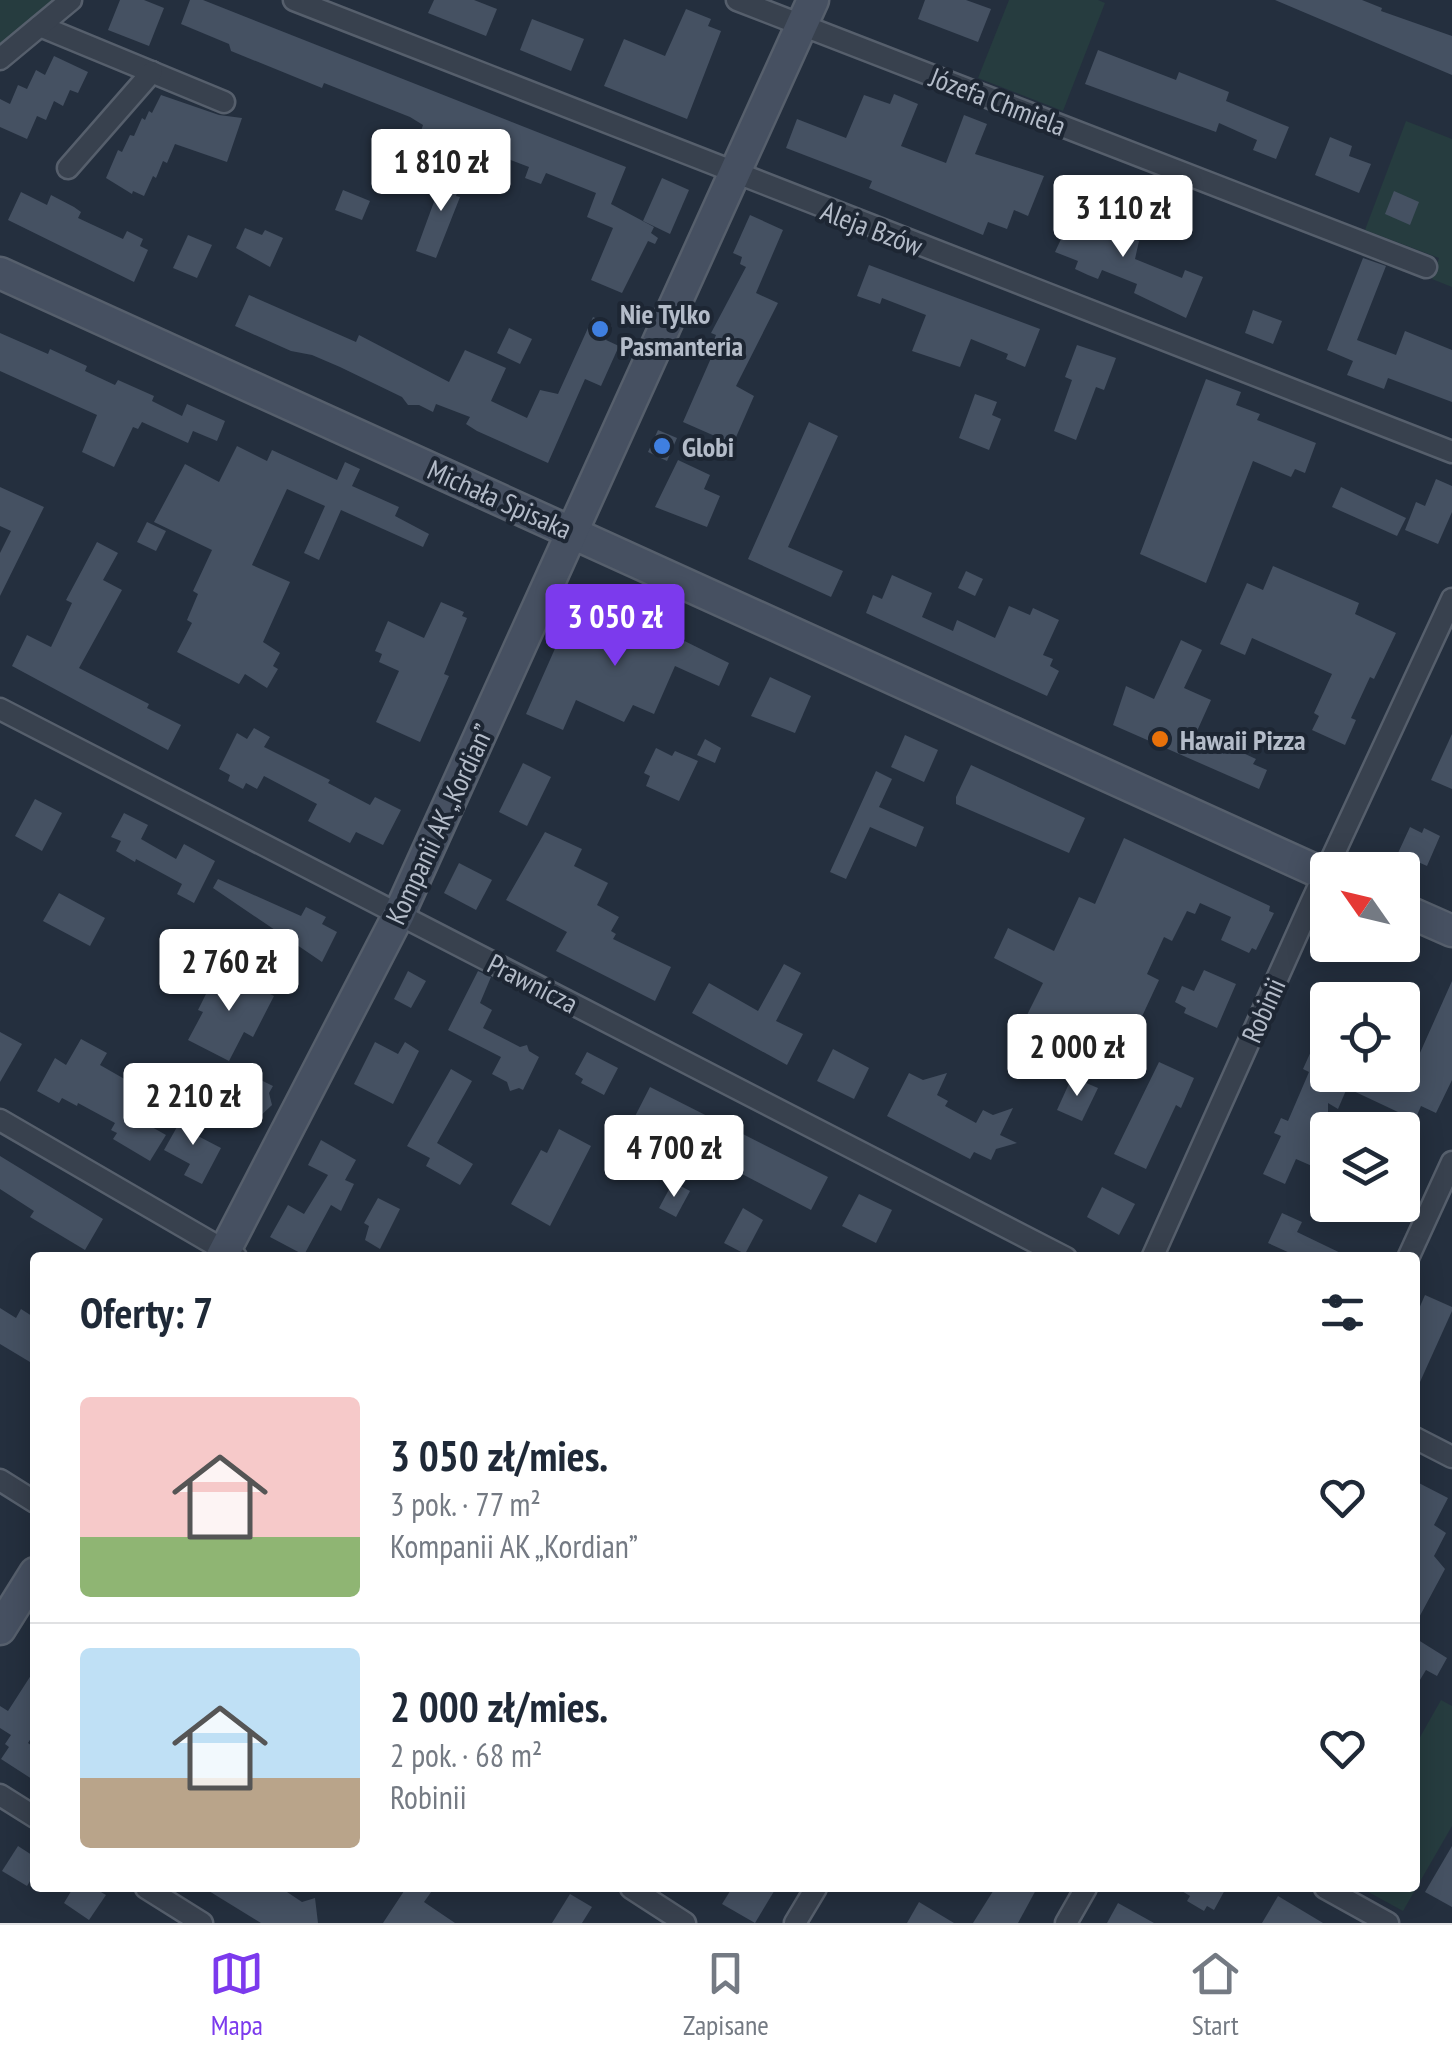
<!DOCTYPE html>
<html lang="pl">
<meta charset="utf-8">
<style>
:root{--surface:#fff;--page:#f6f6f7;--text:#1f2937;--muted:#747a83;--line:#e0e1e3;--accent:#7c3aed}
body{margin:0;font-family:"PT Sans Narrow",sans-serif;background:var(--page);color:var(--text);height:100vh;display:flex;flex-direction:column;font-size:38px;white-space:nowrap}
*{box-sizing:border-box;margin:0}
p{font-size:32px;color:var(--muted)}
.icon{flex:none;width:55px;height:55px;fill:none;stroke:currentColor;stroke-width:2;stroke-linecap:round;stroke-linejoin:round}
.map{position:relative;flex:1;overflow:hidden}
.drawer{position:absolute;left:30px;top:1252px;width:1390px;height:640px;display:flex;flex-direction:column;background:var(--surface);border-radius:10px;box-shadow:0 5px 25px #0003}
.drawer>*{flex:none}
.needle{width:65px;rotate:304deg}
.controls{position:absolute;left:1310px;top:852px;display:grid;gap:20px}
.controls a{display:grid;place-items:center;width:110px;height:110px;border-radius:10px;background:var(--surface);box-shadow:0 5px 25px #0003;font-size:50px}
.price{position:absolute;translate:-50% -85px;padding:0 22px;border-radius:10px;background:#fff;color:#222;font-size:32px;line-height:65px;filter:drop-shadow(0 2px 5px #0008)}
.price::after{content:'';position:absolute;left:50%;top:60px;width:30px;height:22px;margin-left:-15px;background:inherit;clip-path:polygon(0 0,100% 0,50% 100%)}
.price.selected{background:var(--accent);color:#fff}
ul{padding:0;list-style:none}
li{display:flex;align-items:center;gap:30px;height:250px;padding:0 50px}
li+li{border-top:2px solid var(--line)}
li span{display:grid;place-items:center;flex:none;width:280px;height:200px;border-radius:10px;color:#555}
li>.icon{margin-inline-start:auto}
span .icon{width:120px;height:120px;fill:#fffc;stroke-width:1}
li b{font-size:42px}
h2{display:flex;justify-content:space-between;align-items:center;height:120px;padding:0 50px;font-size:42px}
.dock{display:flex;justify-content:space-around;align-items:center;height:140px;border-top:2px solid var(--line);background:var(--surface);font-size:28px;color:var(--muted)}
.dock a{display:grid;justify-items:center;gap:5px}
.dock .selected{color:var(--accent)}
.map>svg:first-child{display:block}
</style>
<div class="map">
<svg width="1452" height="1923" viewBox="0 0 1452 1923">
<rect width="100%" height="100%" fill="#242f3e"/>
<g fill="#263c3f">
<polygon points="0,0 59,0 0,48"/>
<polygon points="1009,0 1098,0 1105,3 1063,111 978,78"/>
<polygon points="1406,121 1452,139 1452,287 1432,279 1439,258 1365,230"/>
<polygon points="1441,1700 1452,1706 1452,1826 1403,1911 1361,1888 1415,1888 1415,1746"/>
</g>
<g fill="#455162">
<polygon points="120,0 144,0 164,8 149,46 108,30"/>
<polygon points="190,0 203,0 626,167 611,204 654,227 651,233 658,238 655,244 648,241 622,293 591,280 613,228 587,217 596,193 546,173 541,184 525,178 529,167 503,157 506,152 473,138 469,149 421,131 423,125 410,117 324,83 322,88 231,51 229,44 181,24"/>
<polygon points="434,0 474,0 497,9 486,36 428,13"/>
<polygon points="925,0 966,0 991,9 978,42 918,19"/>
<polygon points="1275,0 1362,0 1382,8 1381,11 1452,36 1452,75"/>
<polygon points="686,9 711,19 708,26 721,31 687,119 604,86 624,39 665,56"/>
<polygon points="532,19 584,39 571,71 520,50"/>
<polygon points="1098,50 1176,80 1179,72 1229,92 1226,101 1289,127 1276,159 1253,150 1257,140 1219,123 1216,132 1085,84"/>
<polygon points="54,56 88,72 78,93 70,90 63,106 54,101 46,120 37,116 27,139 0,127 0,99 10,104 18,85 27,89 36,70 45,75"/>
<polygon points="894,94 918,104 901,146 946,163 964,115 987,124 975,154 1044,176 1028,216 1014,210 1007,229 988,222 983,235 869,188 872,181 786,148 797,119 846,138 864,95 890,104"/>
<polygon points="161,95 219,115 242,118 227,162 175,144 167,163 163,161 156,178 153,176 144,196 133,191 132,194 106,178 118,150 122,152 130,135 134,136 142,118 145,120 149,111 152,113"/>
<polygon points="1330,137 1352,146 1349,156 1371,164 1359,193 1315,175"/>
<polygon points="446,169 464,175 456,196 460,197 436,258 416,251"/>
<polygon points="662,178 689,190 670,234 643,221"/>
<polygon points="343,190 370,201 362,220 335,210"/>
<polygon points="1394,191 1419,202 1410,225 1385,214"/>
<polygon points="21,192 47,205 51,195 74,207 81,212 78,218 123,239 127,231 143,239 140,246 148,250 134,282 8,220"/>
<polygon points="1098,201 1102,213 1129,224 1125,236 1139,241 1135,259 1182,278 1185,270 1203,277 1186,318 1134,293 1137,284 1102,270 1098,279 1088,275 1075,269 1078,261 1055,252 1077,205 1088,209"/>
<polygon points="750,215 783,230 756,293 778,303 736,386 754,396 733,444 683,422 715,349 711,347 716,335 711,333 746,267 740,264 742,257 733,253"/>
<polygon points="245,228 262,235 265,230 283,238 270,267 236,248"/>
<polygon points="188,235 212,245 197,278 173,268"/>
<polygon points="1363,258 1386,266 1357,340 1396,355 1405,331 1452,350 1452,402 1388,378 1384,389 1347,375 1353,361 1327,350"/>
<polygon points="869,265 1040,329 1025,367 1006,359 1008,354 971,339 960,367 912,351 926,315 882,298 880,304 857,296"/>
<polygon points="249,295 356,342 359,335 449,382 465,350 506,368 491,401 527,418 540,390 558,394 593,317 612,326 606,340 619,346 601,386 585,379 548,463 477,431 466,424 470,417 436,404 433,412 419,405 408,405 402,397 340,367 312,355 291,351 235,326"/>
<polygon points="1253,310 1282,321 1273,344 1245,333"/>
<polygon points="509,328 532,339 520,364 497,353"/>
<polygon points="0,333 48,354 50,349 87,366 85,371 115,385 118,380 154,396 152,401 182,416 187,404 225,421 217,441 193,431 188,443 142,422 138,429 133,427 114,467 82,452 97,415 0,371"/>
<polygon points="1077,345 1116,358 1104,390 1096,387 1076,440 1054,431 1072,380 1065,377"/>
<polygon points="1206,379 1241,392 1236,405 1260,414 1257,420 1316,443 1305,473 1295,469 1291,477 1253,461 1206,583 1140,554"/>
<polygon points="975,394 997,402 992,415 1001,419 989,450 959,438"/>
<polygon points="809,422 838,436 788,547 843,571 831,597 748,559"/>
<polygon points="658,430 677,438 667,461 648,452"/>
<polygon points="237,446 267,461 272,450 337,480 345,462 360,469 352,486 399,507 395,516 429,534 423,547 341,510 319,560 304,553 325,506 287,489 252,565 290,582 263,642 280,653 273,666 278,669 267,688 245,674 239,684 177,652 192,623 187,620 198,594 193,591 212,550 154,522 185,464 219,482"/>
<polygon points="678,460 710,475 704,489 720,496 707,527 655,507"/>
<polygon points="1436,479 1452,486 1452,512 1438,544 1405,530 1416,502 1425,506"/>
<polygon points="0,487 44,507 0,596 0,553 11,531 0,526"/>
<polygon points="1341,487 1406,518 1397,536 1332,507"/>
<polygon points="147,522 166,531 156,551 137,542"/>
<polygon points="97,542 118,553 103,580 122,590 79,668 149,704 147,708 181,725 168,750 12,666 27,635 51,647 72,603 66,600"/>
<polygon points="1273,566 1359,603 1355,614 1396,633 1374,679 1370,677 1351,718 1356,720 1345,745 1312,730 1319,716 1314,713 1332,674 1252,638 1245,655 1220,644 1247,583 1263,590"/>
<polygon points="966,571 983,579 975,596 958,588"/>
<polygon points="892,575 932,593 922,617 953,631 957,620 995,638 1009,606 1030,615 1033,608 1059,620 1043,655 1053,659 1050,666 1059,671 1047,696 866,613 873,595 882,599"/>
<polygon points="441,602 464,612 462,616 467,618 444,674 449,676 420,742 376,722 399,671 379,662 382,654 375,651 388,621 424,638"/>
<polygon points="569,609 626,635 634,616 729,663 719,686 675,666 654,714 633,705 624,722 576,700 563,730 526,714 565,626 562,624"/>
<polygon points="1181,640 1202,650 1184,688 1211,700 1193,740 1224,754 1228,746 1256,759 1253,764 1267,770 1259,789 1113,725 1126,686 1154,699"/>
<polygon points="770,677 811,696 795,733 751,716"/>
<polygon points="254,728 270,737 264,747 330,780 328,783 370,805 375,797 401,810 383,845 356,832 350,843 308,821 317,804 264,776 257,789 246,783 243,789 228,781 230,775 219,769 237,733 247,739"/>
<polygon points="1452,734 1452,789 1431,780"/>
<polygon points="905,735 938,750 924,782 891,767"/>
<polygon points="705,739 721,748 715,763 697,755"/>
<polygon points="656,748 672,756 675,751 698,761 679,801 646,786 650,776 644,773"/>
<polygon points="523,763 551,777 527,826 499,812"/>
<polygon points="971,765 1085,818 1069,853 956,804 956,797"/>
<polygon points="876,771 892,779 879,807 924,827 916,847 870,827 846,879 830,872"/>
<polygon points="35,799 62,813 42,851 15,836"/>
<polygon points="124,813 148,825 141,839 176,859 184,844 215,861 194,903 177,894 182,884 136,859 135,862 116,851 121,841 111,837"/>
<polygon points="1410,827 1422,833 1424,828 1440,836 1427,866 1398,853"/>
<polygon points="545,832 582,849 574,866 608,883 597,905 619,917 611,931 616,934 613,939 671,967 655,1001 556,951 567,932 506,900"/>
<polygon points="1124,838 1270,906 1269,911 1274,913 1256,950 1252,948 1249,953 1221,940 1231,917 1200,903 1195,914 1187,911 1172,941 1164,937 1147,974 1159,980 1138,1025 1127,1020 1111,1056 1062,1034 1049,1061 1020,1047 1025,1037 1018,1033 1043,983 994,958 1008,928 1054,951 1079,897 1095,904"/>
<polygon points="459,863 492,880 476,910 444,893"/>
<polygon points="218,879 301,916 306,907 326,917 322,924 337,932 322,962 213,888"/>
<polygon points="59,893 105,918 90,946 43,921"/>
<polygon points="217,930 237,941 230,956 210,946"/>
<polygon points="784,964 801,973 776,1021 803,1034 787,1065 692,1013 709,983 758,1011"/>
<polygon points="219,968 274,996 253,1037 244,1032 229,1061 188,1040 203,1012 198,1010"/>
<polygon points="1204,970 1236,984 1217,1028 1184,1013 1186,1008 1175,1002 1182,986 1194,991"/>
<polygon points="408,971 426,981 411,1008 394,999"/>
<polygon points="478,971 491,977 480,1003 492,1010 483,1028 520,1047 527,1045 529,1051 539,1057 523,1090 519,1088 510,1091 507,1082 492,1074 501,1057 448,1030"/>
<polygon points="1452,981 1452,1080 1436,1113 1421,1106 1415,1120 1347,1088 1338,1109 1328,1103 1328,1173 1296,1159 1285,1184 1263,1174 1281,1136 1274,1133 1281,1118 1288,1121 1309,1072 1303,1069 1312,1049 1318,1052 1328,1031 1328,1075 1402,1075 1402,1069 1411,1073"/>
<polygon points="0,1032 22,1044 0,1082"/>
<polygon points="81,1039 107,1053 100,1065 142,1089 129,1114 166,1135 150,1161 113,1139 117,1133 111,1130 115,1123 78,1103 77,1106 62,1098 59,1103 37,1091 55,1058 66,1065"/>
<polygon points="375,1042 398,1054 405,1042 419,1051 393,1104 354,1084"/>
<polygon points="833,1049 869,1068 854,1099 817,1081"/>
<polygon points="587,1052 618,1068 604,1095 581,1083 583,1079 575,1074"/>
<polygon points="1159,1062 1194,1078 1181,1108 1176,1105 1146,1169 1114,1154"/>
<polygon points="236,1068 273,1086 269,1093 272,1105 253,1123 223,1107 231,1093 225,1090"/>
<polygon points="451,1069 472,1081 437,1143 473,1164 460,1185 426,1166 430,1158 407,1146"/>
<polygon points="909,1073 923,1080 947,1073 937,1095 948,1101 945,1106 976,1123 983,1110 993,1115 1013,1108 1000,1135 1017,1143 996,1149 991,1160 974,1152 970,1159 887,1116"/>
<polygon points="1072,1077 1098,1088 1082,1121 1057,1110"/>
<polygon points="650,1087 828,1177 811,1210 700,1152 713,1127 667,1140 652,1133 649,1139 629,1128"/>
<polygon points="186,1111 203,1119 194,1134 221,1148 202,1184 184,1175 190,1164 164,1150"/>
<polygon points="559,1129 591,1146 550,1226 511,1204 541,1150 547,1153"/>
<polygon points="321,1140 356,1160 345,1180 354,1184 341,1211 331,1205 304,1255 270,1237 288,1205 304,1214 328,1175 308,1165"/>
<polygon points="0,1156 103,1219 85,1250 30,1217 34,1211 0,1189"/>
<polygon points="673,1182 690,1191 676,1217 659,1208"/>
<polygon points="1102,1187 1135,1204 1119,1235 1087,1217"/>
<polygon points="859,1194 892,1210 876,1243 842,1226"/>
<polygon points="378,1198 400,1209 380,1249 365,1240 369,1226 364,1223"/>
<polygon points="743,1208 763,1220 745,1254 724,1243"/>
<polygon points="1282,1213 1302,1222 1297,1232 1351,1258 1301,1258 1268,1243"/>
<polygon points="1425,1295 1452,1307 1452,1311 1415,1393 1415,1318"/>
<polygon points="0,1308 16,1318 21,1309 35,1318 35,1365 0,1344"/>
<polygon points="1415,1481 1448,1498 1434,1525 1446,1533 1434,1556 1445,1569 1415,1625"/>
<polygon points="1415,1638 1447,1658 1437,1676 1426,1670 1415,1688"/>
<polygon points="35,1669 35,1732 28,1743 35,1748 35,1781 1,1759 9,1747 5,1744 11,1735 0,1728 0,1706 8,1711"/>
<polygon points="18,1846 35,1857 35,1873 27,1886 2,1871"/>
<polygon points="1452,1846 1452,1907 1425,1892"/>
<polygon points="73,1888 94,1888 106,1895 89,1920 64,1903"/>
<polygon points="204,1888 281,1888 302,1902 315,1898 318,1923 261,1923"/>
<polygon points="406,1888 434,1888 424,1902 455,1923 383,1923"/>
<polygon points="732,1888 776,1888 755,1923 722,1904"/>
<polygon points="995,1888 1037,1888 1018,1923 973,1923"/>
<polygon points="1177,1888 1226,1888 1214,1910 1207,1906 1204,1911 1187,1901 1190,1896"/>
<polygon points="570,1894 592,1907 582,1923 552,1923"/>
<polygon points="1278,1896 1323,1923 1262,1923"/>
<polygon points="919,1902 954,1923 907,1923"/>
<polygon points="1118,1903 1154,1923 1107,1923"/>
</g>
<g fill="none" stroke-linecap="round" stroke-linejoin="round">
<defs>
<g id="street">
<polyline points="294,0 1452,452"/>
<polyline points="737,0 1426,267"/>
<polyline points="40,26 224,102"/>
<polyline points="0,59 71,0"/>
<polyline points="68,168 152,72"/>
<polyline points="0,709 1066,1258"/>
<polyline points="0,1120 236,1257"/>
<polyline points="1152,1258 1311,903 1452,599"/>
<polyline points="1408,1258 1452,1162"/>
<polyline points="1415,1438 1452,1457"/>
<polyline points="0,1480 35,1502"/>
<polyline points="0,1795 35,1817"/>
<polyline points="146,1888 202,1923"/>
<polyline points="631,1888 685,1923"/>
<polyline points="1325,1888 1388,1923"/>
<polyline points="795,1923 816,1888"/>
<polyline points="1066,1923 1086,1888"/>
</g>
<g id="secondary">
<polyline points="0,273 1328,876"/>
<polyline points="1402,909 1452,931"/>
<polyline points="221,1258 399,914 813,0"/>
<polyline points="0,1629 35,1573"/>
</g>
</defs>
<use href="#street" stroke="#565f6c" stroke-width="25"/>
<use href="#secondary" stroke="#565f6c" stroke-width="35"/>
<use href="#street" stroke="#38414e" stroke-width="20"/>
<use href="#secondary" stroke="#465061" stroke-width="30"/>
</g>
<g fill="#3f7fe0" stroke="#1d2633" stroke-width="4">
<circle cx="600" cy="329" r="10"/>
<circle cx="662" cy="446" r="10"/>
</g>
<circle fill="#e8710a" stroke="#1d2633" stroke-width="4" cx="1160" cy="739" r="10"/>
<g text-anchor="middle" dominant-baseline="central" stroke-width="8" stroke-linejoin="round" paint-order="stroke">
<g font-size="28" fill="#b4bcc9" stroke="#1d2633">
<text transform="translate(998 101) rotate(21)">Józefa Chmiela</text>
<text transform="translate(872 228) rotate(21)">Aleja Bzów</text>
<text transform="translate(500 499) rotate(24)">Michała Spisaka</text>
<text transform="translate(439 824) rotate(-65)">Kompanii AK „Kordian”</text>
<text transform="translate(533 983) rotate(27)">Prawnicza</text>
<text transform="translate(1263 1010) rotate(-66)">Robinii</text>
</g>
<g font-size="28" font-weight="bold" fill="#b4bcc9" stroke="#1d2633" text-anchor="start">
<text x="620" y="313">Nie Tylko<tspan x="620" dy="32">Pasmanteria</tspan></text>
<text x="682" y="446">Globi</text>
<text x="1180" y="739">Hawaii Pizza</text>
</g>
</g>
</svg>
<div class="controls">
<a><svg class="needle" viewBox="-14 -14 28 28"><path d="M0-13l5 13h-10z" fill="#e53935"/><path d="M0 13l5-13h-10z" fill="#747a83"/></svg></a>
<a><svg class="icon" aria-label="locate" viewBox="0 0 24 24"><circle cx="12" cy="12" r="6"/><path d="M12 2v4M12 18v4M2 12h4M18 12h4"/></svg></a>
<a><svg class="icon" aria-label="layers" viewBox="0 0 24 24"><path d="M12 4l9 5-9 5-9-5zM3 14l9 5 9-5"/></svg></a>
</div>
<b class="price" style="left:441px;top:214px">1 810 zł</b>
<b class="price" style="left:1123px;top:260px">3 110 zł</b>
<b class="price selected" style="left:615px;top:669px">3 050 zł</b>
<b class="price" style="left:229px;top:1014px">2 760 zł</b>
<b class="price" style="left:1077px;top:1099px">2 000 zł</b>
<b class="price" style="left:193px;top:1148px">2 210 zł</b>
<b class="price" style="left:674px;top:1200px">4 700 zł</b>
<section class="drawer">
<h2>Oferty: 7<svg class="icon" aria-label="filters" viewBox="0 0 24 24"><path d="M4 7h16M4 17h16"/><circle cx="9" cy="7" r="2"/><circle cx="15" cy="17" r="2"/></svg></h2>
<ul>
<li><span style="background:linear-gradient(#f6c9c9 70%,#8fb573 0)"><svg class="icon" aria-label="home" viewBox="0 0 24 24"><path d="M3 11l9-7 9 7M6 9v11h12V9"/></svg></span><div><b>3 050 zł/mies.</b><p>3 pok. · 77 m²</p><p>Kompanii AK „Kordian”</p></div><svg class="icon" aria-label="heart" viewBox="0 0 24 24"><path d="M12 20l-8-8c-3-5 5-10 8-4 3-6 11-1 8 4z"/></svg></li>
<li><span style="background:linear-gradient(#bfe0f5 65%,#b9a48a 0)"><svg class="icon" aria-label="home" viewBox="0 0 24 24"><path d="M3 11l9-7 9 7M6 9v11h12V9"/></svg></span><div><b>2 000 zł/mies.</b><p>2 pok. · 68 m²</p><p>Robinii</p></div><svg class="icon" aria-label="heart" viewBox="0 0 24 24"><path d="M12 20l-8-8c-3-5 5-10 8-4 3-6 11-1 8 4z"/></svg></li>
</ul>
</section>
</div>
<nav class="dock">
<a class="selected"><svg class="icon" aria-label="map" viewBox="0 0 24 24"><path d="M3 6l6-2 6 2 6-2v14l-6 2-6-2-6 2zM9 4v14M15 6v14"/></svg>Mapa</a>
<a><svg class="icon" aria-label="saved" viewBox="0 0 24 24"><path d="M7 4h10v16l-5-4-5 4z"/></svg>Zapisane</a>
<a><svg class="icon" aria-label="home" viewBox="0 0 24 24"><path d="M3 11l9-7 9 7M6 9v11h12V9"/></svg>Start</a>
</nav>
